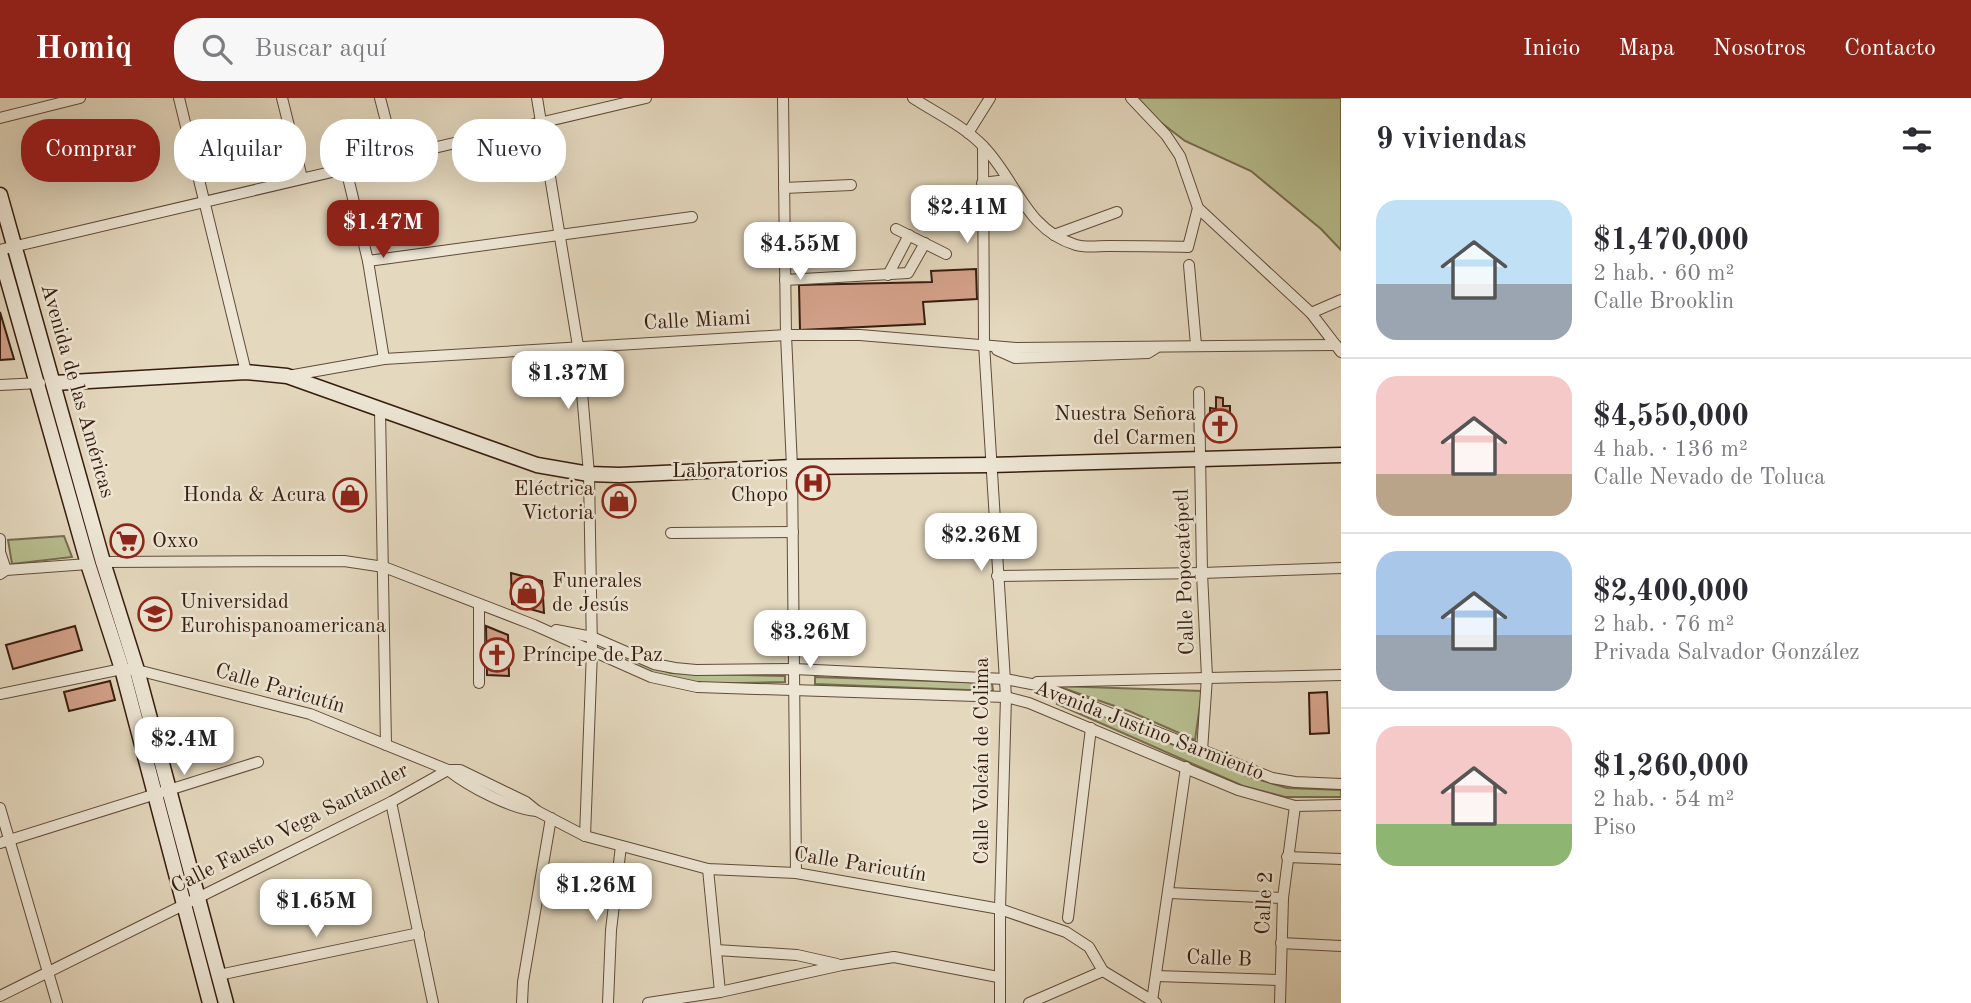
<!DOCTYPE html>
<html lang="es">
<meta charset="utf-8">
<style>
:root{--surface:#fff;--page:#f7f7f7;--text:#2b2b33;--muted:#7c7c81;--line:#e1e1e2;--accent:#8f2418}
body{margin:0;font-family:"Old Standard TT",serif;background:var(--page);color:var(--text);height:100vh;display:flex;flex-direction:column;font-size:26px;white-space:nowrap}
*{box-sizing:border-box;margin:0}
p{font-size:23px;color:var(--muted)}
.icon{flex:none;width:38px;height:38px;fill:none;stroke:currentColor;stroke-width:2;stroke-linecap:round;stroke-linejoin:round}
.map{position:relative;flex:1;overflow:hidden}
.panel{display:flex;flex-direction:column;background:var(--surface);width:630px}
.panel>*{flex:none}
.hud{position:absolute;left:21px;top:21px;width:665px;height:63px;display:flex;gap:14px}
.price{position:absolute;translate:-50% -60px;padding:0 16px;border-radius:14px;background:#fff;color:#222;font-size:23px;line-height:46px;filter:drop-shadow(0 2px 4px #0008)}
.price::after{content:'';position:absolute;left:50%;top:42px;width:21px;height:16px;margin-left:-10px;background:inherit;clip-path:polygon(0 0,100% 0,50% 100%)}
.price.selected{background:var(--accent);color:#fff}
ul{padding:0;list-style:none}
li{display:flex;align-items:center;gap:21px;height:175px;padding:0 35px}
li+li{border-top:2px solid var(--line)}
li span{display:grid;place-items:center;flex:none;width:196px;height:140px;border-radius:21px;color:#555}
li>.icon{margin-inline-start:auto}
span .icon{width:84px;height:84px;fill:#fffc;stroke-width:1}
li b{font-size:30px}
h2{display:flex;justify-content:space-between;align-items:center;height:84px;padding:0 35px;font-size:30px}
.tag{padding:0 24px;border-radius:28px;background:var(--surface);box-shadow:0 7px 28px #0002;font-size:24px;line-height:63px}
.tag.selected{background:var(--accent);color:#fff}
header{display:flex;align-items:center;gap:42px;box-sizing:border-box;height:98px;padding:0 35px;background:var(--accent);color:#fff}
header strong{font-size:33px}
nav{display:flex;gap:38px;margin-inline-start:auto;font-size:24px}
.search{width:490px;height:63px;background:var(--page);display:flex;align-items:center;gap:18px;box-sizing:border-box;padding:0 24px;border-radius:28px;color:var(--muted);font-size:26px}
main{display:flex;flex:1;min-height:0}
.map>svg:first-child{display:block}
</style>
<header>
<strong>Homiq</strong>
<div class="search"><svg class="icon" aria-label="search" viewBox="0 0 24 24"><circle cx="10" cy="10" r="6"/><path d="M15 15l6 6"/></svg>Buscar aquí</div>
<nav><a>Inicio</a><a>Mapa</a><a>Nosotros</a><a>Contacto</a></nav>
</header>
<main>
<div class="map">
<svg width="1341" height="905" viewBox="0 0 1341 905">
<rect width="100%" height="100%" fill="#e4d8be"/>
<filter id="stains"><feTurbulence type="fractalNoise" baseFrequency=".00286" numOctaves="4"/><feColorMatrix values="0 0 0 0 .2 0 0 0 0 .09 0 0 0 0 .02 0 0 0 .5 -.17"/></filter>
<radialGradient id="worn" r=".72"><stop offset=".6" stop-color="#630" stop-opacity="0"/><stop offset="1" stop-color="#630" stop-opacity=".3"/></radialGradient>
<g fill="#b7be8f" stroke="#776d4e" stroke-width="2">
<polygon points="1129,0 1341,0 1341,152 1321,131 1251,73 1185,43"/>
<polygon points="64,438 72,459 12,466 8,442"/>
<polygon points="610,550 645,567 671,575 785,578 785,584 697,586 669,583 607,556 607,552"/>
<polygon points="815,579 992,585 993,593 815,586"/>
<polygon points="1057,588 1202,593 1195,642 1129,613"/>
<polygon points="1060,599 1247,678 1287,690 1341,692 1341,699 1285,699 1243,688 1057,606"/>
</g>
<g fill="#d4a28b" stroke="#371c0d" stroke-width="2">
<polygon points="976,171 977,201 923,204 925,226 800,232 799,187 932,184 931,173"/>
<polygon points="0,214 14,261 0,262"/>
<polygon points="1216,299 1223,300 1223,308 1230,308 1230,314 1223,314 1223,340 1217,340 1217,316 1210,316 1210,310 1216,311"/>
<polygon points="511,475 542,483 544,515 512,506"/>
<polygon points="75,528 82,552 13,571 6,547"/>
<polygon points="486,528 508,537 509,578 487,577"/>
<polygon points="110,583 115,602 69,613 64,594"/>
<polygon points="1327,594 1329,635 1310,636 1309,595"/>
</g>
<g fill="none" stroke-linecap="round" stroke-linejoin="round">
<defs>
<g id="minor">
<polyline points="179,0 246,274"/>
<polyline points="282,0 302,80"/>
<polyline points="380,0 395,58"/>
<polyline points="537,0 578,248 589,376 592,553 585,738"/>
<polyline points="783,0 786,237 792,369 796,775"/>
<path d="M913,0C936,15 964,28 983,48C1016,81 1025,132 1076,147C1086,150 1098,148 1108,148C1135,148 1162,148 1188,149L1198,110"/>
<polyline points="1131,0 1166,37 1180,58 1198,110 1311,215 1341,254"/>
<polyline points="0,20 80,0"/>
<polyline points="968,35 990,0"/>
<polyline points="983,48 984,246 1006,599 1000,811 1000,905"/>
<polyline points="346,71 368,163 384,261"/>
<polyline points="982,85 1007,82"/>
<polyline points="784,90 851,87"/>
<polyline points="896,131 946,156"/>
<polyline points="1054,137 1117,114"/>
<polyline points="0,152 646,0"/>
<polyline points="368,163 692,119"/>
<polyline points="1189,167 1196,247"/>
<polyline points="888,177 909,137"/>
<polyline points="785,182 908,175 925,145"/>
<polyline points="1311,215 1341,202"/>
<polyline points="997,252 1015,260 1148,255 1156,250"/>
<polyline points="288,278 384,261 786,237 860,237 1016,250 1336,247"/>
<polyline points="0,287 40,285"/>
<polyline points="1199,294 1202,475 1207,579 1202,653"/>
<polyline points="380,312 386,647"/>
<polyline points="671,435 793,434"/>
<polyline points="0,441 0,454 6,472"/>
<polyline points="103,464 344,463 384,469 534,527 651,579 697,589 1006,599 1029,605 1238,692 1295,708 1341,707"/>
<polyline points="0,476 6,472 88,466"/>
<polyline points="997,478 1202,475 1341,470"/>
<polyline points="556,532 592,539 654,566 675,570 696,572 794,571 1005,581 1042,588 1272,680 1295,684 1341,686"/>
<polyline points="1037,584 1341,577"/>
<polyline points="479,585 479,506"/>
<path d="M0,596L122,571L137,572L310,616L448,672C468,688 511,711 537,713"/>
<polyline points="448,672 460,672 526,704 537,713 585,738 708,771 796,775 1000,811 1066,834 1089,849 1103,873 1156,905"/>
<polyline points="391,704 433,905"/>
<polyline points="0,710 57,905"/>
<polyline points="0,745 258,664"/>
<polyline points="1287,759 1341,761"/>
<polyline points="708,771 720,894"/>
<polyline points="1169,795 1283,800"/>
<polyline points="1068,820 1091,630"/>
<polyline points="1281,845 1341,848"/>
<polyline points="716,852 797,857 837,866"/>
<polyline points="219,877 419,835"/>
<polyline points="1156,878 1280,882"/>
<polyline points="0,898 391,704 448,672"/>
<polyline points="1152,903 1186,669"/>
<polyline points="522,905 523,884 551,720"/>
<polyline points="608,905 611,832 621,748"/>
<polyline points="648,905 720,894 842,867 894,859 998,879"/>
<polyline points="1029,905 1103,873"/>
<polyline points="1280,905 1283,800 1295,708"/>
</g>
<g id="secondary">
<polyline points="0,97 103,464 137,572 226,905"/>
<polyline points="0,155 88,466 122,571 210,905"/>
<polyline points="54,285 246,274 287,278 537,367 589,376 619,377 792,369 990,367 1341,357"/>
</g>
</defs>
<use href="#minor" stroke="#624b39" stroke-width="12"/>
<use href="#secondary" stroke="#371c0d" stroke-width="17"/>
<use href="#minor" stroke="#ede6d5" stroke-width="10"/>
<use href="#secondary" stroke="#ede6d5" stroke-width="14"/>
</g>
<defs>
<symbol id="church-ring" viewBox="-11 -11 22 22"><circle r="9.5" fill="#ede6d5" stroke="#8f2418" stroke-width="1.5"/><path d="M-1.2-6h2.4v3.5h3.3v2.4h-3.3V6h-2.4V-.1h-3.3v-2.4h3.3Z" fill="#8f2418"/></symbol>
<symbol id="hospital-ring" viewBox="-11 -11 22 22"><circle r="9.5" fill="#ede6d5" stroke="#8f2418" stroke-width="1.5"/><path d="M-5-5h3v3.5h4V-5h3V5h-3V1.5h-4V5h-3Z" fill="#8f2418"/></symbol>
<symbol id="shop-ring" viewBox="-11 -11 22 22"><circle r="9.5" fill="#ede6d5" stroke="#8f2418" stroke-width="1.5"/><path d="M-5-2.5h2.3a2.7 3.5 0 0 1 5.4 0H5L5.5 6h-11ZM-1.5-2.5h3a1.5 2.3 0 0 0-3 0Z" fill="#8f2418"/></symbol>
<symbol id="supermarket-ring" viewBox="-11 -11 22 22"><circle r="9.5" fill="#ede6d5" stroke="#8f2418" stroke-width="1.5"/><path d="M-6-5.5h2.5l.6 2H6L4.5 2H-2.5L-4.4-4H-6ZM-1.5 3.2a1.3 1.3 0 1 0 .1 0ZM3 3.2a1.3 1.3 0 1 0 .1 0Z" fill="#8f2418"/></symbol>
<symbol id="university-ring" viewBox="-11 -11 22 22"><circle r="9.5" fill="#ede6d5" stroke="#8f2418" stroke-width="1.5"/><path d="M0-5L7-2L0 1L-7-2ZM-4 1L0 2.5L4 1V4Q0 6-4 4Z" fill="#8f2418"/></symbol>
</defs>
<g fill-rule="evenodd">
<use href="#church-ring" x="1201" y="309" width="38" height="38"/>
<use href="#hospital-ring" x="794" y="366" width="38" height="38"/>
<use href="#shop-ring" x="331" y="378" width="38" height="38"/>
<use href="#shop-ring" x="600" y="384" width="38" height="38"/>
<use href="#supermarket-ring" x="108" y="424" width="38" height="38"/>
<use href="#shop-ring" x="508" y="476" width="38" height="38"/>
<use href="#university-ring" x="136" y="497" width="38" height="38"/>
<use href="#church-ring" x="478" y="538" width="38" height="38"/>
</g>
<g text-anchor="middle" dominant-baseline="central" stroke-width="5" stroke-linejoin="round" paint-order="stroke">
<g font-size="21" fill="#371c0d" stroke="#ede6d5">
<text transform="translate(697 223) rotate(-3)">Calle Miami</text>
<text transform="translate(77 293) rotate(74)">Avenida de las Américas</text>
<text transform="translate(1185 474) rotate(-92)">Calle Popocatépetl</text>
<text transform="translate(280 591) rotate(16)">Calle Paricutín</text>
<text transform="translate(1149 633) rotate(21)">Avenida Justino Sarmiento</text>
<text transform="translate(982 663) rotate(-90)">Calle Volcán de Colima</text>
<text transform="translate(290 731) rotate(-27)">Calle Fausto Vega Santander</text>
<text transform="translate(860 767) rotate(9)">Calle Paricutín</text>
<text transform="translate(1265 805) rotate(-87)">Calle 2</text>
<text transform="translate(1219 861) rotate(2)">Calle B</text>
</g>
<g font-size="21" fill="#371c0d" stroke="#ede6d5" text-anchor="end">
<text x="1196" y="316">Nuestra Señora<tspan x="1196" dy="24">del Carmen</tspan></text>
<text x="788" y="373">Laboratorios<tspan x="788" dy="24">Chopo</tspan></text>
<text x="594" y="391">Eléctrica<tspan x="594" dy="24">Victoria</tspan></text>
<text x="326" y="397">Honda &amp; Acura</text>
<text x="152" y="443" text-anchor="start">Oxxo</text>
<text x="552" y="483" text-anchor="start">Funerales<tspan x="552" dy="24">de Jesús</tspan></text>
<text x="180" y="504" text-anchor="start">Universidad<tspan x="180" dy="24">Eurohispanoamericana</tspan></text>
<text x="522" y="557" text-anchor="start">Príncipe de Paz</text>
</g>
</g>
<rect width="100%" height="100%" filter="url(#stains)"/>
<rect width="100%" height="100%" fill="url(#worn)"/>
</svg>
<b class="price" style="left:967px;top:147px">$2.41M</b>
<b class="price selected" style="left:383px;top:162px">$1.47M</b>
<b class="price" style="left:800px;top:184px">$4.55M</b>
<b class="price" style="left:568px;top:313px">$1.37M</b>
<b class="price" style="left:981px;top:475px">$2.26M</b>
<b class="price" style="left:810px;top:572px">$3.26M</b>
<b class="price" style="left:184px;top:679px">$2.4M</b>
<b class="price" style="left:596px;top:825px">$1.26M</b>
<b class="price" style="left:316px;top:841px">$1.65M</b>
<div class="hud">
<a class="tag selected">Comprar</a>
<a class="tag">Alquilar</a>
<a class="tag">Filtros</a>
<a class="tag">Nuevo</a>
</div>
</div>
<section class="panel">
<h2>9 viviendas<svg class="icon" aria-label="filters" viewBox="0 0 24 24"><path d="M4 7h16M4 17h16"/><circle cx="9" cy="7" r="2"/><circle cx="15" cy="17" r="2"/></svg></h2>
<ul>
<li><span style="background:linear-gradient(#bfe0f5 60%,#9aa5b1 0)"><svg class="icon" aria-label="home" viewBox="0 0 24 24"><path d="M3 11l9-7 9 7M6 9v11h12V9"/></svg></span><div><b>$1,470,000</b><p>2 hab. · 60 m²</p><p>Calle Brooklin</p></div></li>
<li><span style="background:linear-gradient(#f6c9c9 70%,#b9a48a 0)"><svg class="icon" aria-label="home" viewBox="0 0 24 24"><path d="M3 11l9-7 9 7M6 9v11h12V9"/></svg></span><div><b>$4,550,000</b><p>4 hab. · 136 m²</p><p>Calle Nevado de Toluca</p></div></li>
<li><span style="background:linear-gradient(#a9c7e8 60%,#9aa5b1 0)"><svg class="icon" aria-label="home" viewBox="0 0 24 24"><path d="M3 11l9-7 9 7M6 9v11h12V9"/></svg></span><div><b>$2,400,000</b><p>2 hab. · 76 m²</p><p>Privada Salvador González</p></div></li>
<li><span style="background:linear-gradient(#f6c9c9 70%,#8fb573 0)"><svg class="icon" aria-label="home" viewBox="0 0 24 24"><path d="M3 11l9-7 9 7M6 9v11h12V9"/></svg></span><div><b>$1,260,000</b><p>2 hab. · 54 m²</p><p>Piso</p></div></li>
</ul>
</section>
</main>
